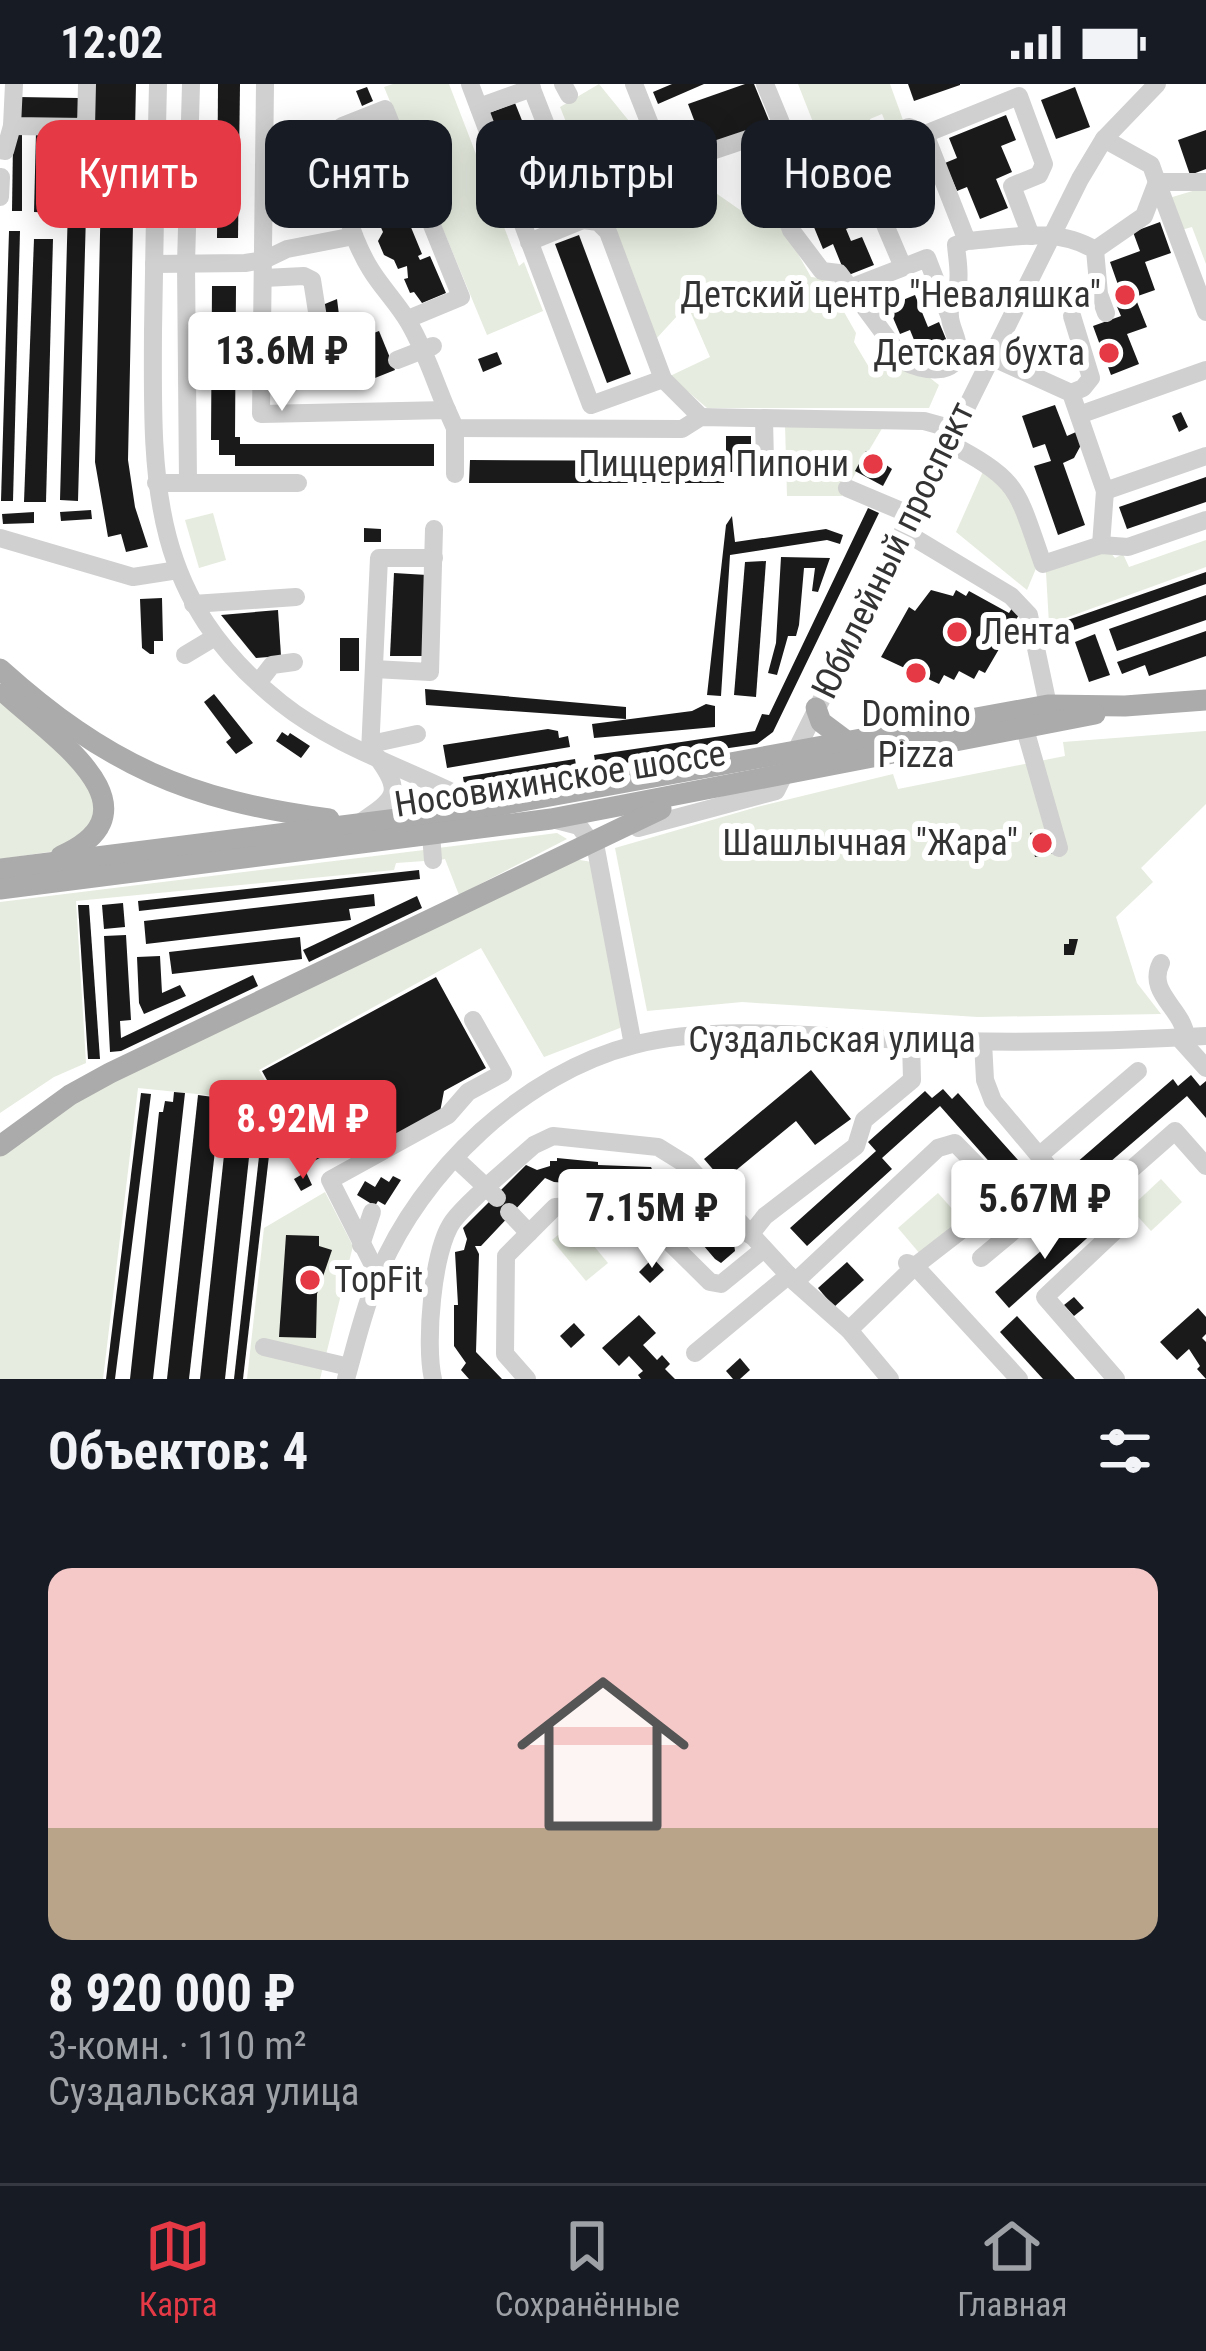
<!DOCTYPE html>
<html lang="ru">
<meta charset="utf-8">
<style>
:root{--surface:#171b24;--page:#242831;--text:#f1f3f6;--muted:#9ea1a6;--line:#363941;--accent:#e63946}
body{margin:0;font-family:"Roboto Condensed",sans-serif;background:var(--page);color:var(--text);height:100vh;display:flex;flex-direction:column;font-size:45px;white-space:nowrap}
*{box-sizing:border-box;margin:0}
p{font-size:39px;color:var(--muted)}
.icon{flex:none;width:66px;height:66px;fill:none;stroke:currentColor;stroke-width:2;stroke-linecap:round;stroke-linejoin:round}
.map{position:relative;height:1295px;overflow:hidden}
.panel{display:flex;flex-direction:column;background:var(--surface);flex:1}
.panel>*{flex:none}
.top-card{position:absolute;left:36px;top:36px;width:1134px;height:108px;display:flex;gap:24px}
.price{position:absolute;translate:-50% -102px;padding:0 27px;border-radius:12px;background:#fff;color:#222;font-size:39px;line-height:78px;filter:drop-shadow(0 3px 6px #0008)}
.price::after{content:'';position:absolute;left:50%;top:72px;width:36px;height:27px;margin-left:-18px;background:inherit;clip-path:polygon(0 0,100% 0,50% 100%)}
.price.on{background:var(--accent);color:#fff}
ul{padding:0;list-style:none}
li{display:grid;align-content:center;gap:24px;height:636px;padding:0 48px}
li span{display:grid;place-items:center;height:372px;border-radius:24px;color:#555}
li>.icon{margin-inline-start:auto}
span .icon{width:216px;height:216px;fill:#fffc;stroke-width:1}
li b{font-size:51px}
h2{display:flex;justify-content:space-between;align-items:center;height:144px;padding:0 48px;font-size:51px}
.tag{padding:0 42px;border-radius:24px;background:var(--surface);box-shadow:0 6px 30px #0003;font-size:42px;line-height:108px}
.tag.on{background:var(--accent);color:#fff}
.status{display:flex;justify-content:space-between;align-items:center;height:84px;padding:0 60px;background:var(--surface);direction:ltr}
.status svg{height:33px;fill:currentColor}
.menu{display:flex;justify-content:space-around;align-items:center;height:168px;border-top:3px solid var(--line);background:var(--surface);font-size:33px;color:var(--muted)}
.menu a{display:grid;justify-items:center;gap:6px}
.menu .on{color:var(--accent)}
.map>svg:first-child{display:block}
</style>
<div class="status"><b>12:02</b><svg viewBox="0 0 49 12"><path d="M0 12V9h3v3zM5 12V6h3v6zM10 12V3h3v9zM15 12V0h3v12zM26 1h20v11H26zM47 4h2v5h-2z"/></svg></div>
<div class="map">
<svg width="1206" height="1295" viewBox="0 0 1206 1295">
<rect width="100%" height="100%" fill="#fff"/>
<g fill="#e6ecdf">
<polygon points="393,0 449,0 519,182 524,178 543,227 487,251 384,3"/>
<polygon points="599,0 651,64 756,137 775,129 811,193 830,195 855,222 844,228 856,249 854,258 873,290 893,279 925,290 939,301 929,324 707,324 670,292 710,273 690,227 679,230 655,256 560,23"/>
<polygon points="798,0 890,0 903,36 887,42 882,30 870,35 875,48 824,66"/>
<polygon points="1206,103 1206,180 1192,143 1181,146 1169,114"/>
<polygon points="785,340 884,341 842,412 787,412"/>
<polygon points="985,383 1009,402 1037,482 1027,506 956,448"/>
<polygon points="213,429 226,476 199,484 185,436"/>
<polygon points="1206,456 1206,483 1049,540 1046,488 1109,467 1115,474 1123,470 1129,483"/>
<polygon points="0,612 77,683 99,717 90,747 56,767 0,775"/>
<polygon points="1206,647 1206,720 1141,784 1153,798 1116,833 1137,899 1161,930 978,933 742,918 647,927 615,764 757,723 893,690 898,705 1065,672 1063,658"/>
<polygon points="557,749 567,755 459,811 445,775 439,776 438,764"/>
<polygon points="424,766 424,777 396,779 394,786 76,817 86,979 54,993 0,1029 0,818"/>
<polygon points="574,775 592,778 624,937 620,944 544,973 481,864 259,986 277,1018 138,1004 103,1295 0,1295 0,1072 74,1017"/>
<polygon points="1161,1095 1182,1118 1151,1147 1130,1124"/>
<polygon points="325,1108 353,1162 320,1295 247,1295 264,1144"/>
<polygon points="938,1109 962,1136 921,1171 898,1144"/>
<polygon points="574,1138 608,1179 586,1197 552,1156"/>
</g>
<g fill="#1a1a1a">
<polygon points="92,0 136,0 128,376 135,423 148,463 126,468 121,450 108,453 95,378 102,60 91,60"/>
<polygon points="218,0 240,0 238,154 217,154"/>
<polygon points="672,0 704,0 658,20 653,8"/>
<polygon points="745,0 754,0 770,39 704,62 688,20"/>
<polygon points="908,0 960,0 960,1 914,17"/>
<polygon points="367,3 373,17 362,22 356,7"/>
<polygon points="1075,3 1090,43 1056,55 1041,16"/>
<polygon points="19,13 78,14 78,37 19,36"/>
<polygon points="515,19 558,126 532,137 489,29"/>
<polygon points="1006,31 1016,56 1001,62 1012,88 996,95 1008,124 980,135 967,103 957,107 945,79 957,74 949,54"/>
<polygon points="375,41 391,78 381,82 386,84 400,117 397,124 402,134 408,136 422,170 418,172 420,176 430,172 446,209 422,219 414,208 410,209 404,195 408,194 407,182 398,185 394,176 384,171 378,157 383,148 374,128 364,124 358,109 363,100 359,92 367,88 358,75 354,77 349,64 354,57 352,51"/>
<polygon points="1206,46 1206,85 1190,91 1178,56"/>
<polygon points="22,47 22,127 12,127 13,59 16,49"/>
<polygon points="36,48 57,48 55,129 34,128"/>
<polygon points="70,48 81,48 81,58 88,59 78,417 60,416"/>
<polygon points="923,65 930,82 917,88 910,70"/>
<polygon points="875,87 891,127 846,145 851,157 862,153 874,181 846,192 833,160 823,165 811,136 838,125 830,105"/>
<polygon points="1160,138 1171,169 1145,178 1155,206 1135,213 1147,243 1127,250 1139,280 1111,291 1093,242 1121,232 1115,218 1123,215 1110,178 1140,167 1133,148"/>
<polygon points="9,147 20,147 13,417 1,417"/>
<polygon points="579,151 631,290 607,299 555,160"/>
<polygon points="34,155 53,155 46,418 24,418"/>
<polygon points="212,202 236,202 235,353 240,353 240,360 434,360 434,382 235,382 235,371 219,371 219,356 211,356"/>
<polygon points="915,211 928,243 939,238 951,267 923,278 910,246 900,250 888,222"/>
<polygon points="337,215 339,231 326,236 320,222"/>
<polygon points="379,247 395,286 370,296 355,256"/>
<polygon points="497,268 502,280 483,288 478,275"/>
<polygon points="1055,321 1067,352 1076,348 1081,361 1074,374 1063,379 1085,441 1058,451 1034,382 1051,377 1045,360 1033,364 1022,332"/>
<polygon points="1181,328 1188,343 1179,348 1172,332"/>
<polygon points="726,352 751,352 751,373 742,373 742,388 725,388 724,399 469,399 470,376 720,377 720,371 726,371"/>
<polygon points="866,367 892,385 883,402 855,387"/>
<polygon points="1206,393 1206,418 1127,445 1119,423"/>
<polygon points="868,424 879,429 773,648 757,660 596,683 594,671 755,647 762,630 769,631"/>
<polygon points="91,426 92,435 61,437 60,428"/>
<polygon points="34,428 34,439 3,440 2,430"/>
<polygon points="732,432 735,458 826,445 843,451 840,460 827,456 730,471 721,612 707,611 726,441"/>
<polygon points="364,444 381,445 381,458 364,458"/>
<polygon points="781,473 830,474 818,508 812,507 815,484 804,484 799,541 796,552 788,552 777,591 768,589 776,559"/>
<polygon points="766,477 756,613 734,611 745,478"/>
<polygon points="1206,488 1206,500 1057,552 1053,541"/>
<polygon points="394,489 427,491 425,572 390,572"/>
<polygon points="931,506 953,512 956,506 966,512 969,507 1009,529 1012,524 1020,529 985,589 979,586 974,595 959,587 954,596 944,591 939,600 881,573 909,523 915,527"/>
<polygon points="1206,511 1206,536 1117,567 1109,545"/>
<polygon points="162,514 163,557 154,557 154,570 150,570 142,564 140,515"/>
<polygon points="278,526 281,572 256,574 221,531"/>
<polygon points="1206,547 1206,572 1149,592 1145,581 1122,590 1117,578"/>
<polygon points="1095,550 1110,591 1089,598 1075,558"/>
<rect x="340" y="554" width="19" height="33"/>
<polygon points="425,605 626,623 626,635 426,621"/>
<polygon points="214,610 253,659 236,670 226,658 231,654 204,618"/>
<polygon points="706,620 715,622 715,643 594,654 592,640 692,627"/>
<polygon points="548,645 558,647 559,654 568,652 570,663 447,684 443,661"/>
<polygon points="282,648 288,652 290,649 310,662 301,674 276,657"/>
<polygon points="575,675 577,687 549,692 551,705 505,712 503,698 493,701 493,706 465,706 463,693"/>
<polygon points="1050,745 1054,769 1035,773 1030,749"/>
<polygon points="419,786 420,795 139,827 138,817"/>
<polygon points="374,810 375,822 349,825 351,836 146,860 144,837"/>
<polygon points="417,812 422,824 309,878 303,866"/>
<polygon points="123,819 125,843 104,845 102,821"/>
<polygon points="78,821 89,821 100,975 88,975"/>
<polygon points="126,851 131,936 120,937 121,954 253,891 258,902 121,967 110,968 104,852"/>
<polygon points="300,853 302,875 172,890 169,868"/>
<polygon points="1069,855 1078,855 1074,871 1064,871 1064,860 1069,860"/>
<polygon points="160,872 162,909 180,901 186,912 144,930 139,919 137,873"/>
<polygon points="436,893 486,984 444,1007 440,1028 360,1071 339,1064 312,1078 262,987"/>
<polygon points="811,986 851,1035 815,1061 796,1037 723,1097 704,1075"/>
<polygon points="1191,991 1200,1002 1206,997 1206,1034 1187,1012 1082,1102 1068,1086 1173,995 1178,1002"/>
<polygon points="943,1005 952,1015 958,1009 1018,1076 1001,1091 940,1022 882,1074 892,1085 807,1162 790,1144 876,1067 868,1058 925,1007 932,1014"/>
<polygon points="174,1008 185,1009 153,1295 130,1295 159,1028 163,1028 165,1017 173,1018"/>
<polygon points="141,1009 151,1010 115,1295 106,1295"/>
<polygon points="198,1011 221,1014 189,1295 167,1295"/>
<polygon points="230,1015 255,1018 225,1295 200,1295"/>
<polygon points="265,1019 275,1020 243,1295 234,1295"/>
<polygon points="557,1074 598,1078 598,1081 651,1083 655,1092 674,1094 702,1125 699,1127 734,1160 735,1167 721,1179 715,1175 656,1106 554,1098 545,1094 481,1162 475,1162 479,1170 476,1268 502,1295 469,1295 461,1286 466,1279 454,1262 454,1221 458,1221 455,1168 464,1166 467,1155 463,1144 526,1081 537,1086 550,1082 550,1077 557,1077"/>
<polygon points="306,1088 312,1101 301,1107 294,1095"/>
<polygon points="393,1092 401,1096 385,1121 378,1117 375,1122 357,1111 365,1097 375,1103 381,1093 389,1098"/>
<polygon points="1081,1131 1095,1147 1009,1224 995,1208"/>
<polygon points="286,1151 319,1152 319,1162 332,1166 317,1210 316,1254 279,1253"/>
<polygon points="653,1174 664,1186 650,1199 639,1188"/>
<polygon points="847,1178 864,1196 834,1223 818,1204"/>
<polygon points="1074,1213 1084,1224 1074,1232 1064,1221"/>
<polygon points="1198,1224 1206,1233 1206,1250 1202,1254 1206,1258 1206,1295 1197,1285 1200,1282 1189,1265 1177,1276 1160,1258"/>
<polygon points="639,1231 656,1249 643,1261 657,1276 662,1271 670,1280 665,1285 675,1295 641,1295 638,1291 643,1287 629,1272 619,1282 602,1264"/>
<polygon points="1017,1232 1075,1295 1043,1295 1000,1248"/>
<polygon points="574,1239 585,1251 571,1264 560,1252"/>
<polygon points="740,1274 750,1286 740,1295 733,1295 726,1287"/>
</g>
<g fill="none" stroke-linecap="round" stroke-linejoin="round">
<g stroke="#d0d0d0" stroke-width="18">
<polyline points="14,0 12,42 86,43 87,0"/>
<path d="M158,0C156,82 154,165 153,247C152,402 150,514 281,619C340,666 418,688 484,724L485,730"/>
<polyline points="265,0 261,330 447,326 455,344 682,345 701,333 924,337 953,345"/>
<polyline points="470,0 591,321 663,295"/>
<polyline points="530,0 583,136 598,138 608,148 663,295 701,333"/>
<polyline points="563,0 569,11"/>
<polyline points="634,0 655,53 682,77 783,43"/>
<polyline points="765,0 800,85"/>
<polyline points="479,23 532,4"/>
<polyline points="925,50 1019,12 1044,80 1039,91 1012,102 1031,152"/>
<polyline points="1104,55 1151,81 1157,98 1206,98"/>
<polyline points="0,66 5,67 12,42"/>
<polyline points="1157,98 1206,228"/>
<polyline points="0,113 1,93"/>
<polyline points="883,136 903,183"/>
<path d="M967,157L925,50L909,43L800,85L815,120L786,133L791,146L822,187L839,189L905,278C920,286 959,294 958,265C958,252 948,240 950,227C951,218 956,209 958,200C960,187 957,174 956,161L967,157C1011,154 1056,142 1095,166L1099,210L1106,229"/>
<polyline points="529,158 583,136"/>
<polyline points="1095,166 1144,132 1157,98"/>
<polyline points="154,180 245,179 264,176 287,165 354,152"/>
<polyline points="264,194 304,192 312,196 318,234"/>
<polyline points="850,204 927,174 949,231"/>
<path d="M408,235L461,213L385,25L342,42C324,76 351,155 371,186C382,204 399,221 409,239C425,266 435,298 447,326"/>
<polyline points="989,272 1071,309 1105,407 1206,372"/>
<polyline points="397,276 433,262"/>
<polyline points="1071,309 1083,304 1091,294 1072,232"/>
<polyline points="1079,331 1206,286"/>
<polyline points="764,334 765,379"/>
<path d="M947,358C1021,397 1016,404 1043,480L1101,461L1128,463L1206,436"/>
<polyline points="455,390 455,344"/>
<polyline points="156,399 298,399"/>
<polyline points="188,399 186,180 191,0"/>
<polyline points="847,404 911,431"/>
<polyline points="903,447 1011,512 1029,531 1048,621"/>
<polyline points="0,454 133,493 178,486"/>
<polyline points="1101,461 1105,407"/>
<polyline points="193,520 296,513"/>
<polyline points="185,571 215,553"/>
<polyline points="374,585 430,588 434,445"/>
<polyline points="258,599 272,581 294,578"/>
<polyline points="1025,645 1059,764"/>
<polyline points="371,660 417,650"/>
<polyline points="370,668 379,474 434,474"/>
<path d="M488,723C512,702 541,698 571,709"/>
<polyline points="556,736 579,742 596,765 633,961"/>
<path d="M361,738C395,715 404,709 377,673"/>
<polyline points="638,744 776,707 1080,95 1104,55 1157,0"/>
<polyline points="431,750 433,776"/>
<path d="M1161,879C1146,909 1183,924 1186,953"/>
<polyline points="1179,954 1206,984"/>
<polyline points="983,958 985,996 993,1017 1046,1080"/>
<polyline points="1041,1070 1138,987"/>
<polyline points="456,1075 486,1103 534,1061 553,1052 658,1063 687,1081 795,1198 938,1064 955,1059 1001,1106 1021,1100 1046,1080 1064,1105 1092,1120 1116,1146 1045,1213 1116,1295"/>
<polyline points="1013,1106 915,1182 1019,1295"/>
<polyline points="1092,1120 1175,1047 1206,1082"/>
<polyline points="509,1128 529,1149"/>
<polyline points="750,1151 765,1132 856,1062 864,1036 912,996 911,956"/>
<polyline points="361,1161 372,1128"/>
<polyline points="981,1174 1064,1105"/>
<polyline points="378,1191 330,1096 448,1031 468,1008 503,989 473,936"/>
<polyline points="795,1198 849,1246 890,1295"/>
<polyline points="849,1246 915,1182 907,1179"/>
<polyline points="264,1263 349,1283"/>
<polyline points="695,1269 789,1191"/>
<path d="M346,1295C356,1260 364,1224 378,1191C421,1087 524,989 634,961C712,940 824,953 906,956C1006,959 1106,958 1206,952"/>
<path d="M433,1295C425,1262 432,1166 453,1137C462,1125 475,1114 486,1103L497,1114"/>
<polyline points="527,1295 505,1270 506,1172 555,1123 631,1120 710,1198 721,1200 764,1165"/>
</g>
<g stroke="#ababab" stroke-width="21">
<path d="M0,585C107,681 187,716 329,735"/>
<path d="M5,609C50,651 166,725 61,772"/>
<polyline points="816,624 821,638 849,659"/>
<polyline points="0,785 484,724 1048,621 1125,622 1206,616"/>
<polyline points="0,805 551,735 1095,630"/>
<polyline points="0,1062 70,1011 110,989 661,725"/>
</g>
</g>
<g fill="#e63946" stroke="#fff" stroke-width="4.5">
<circle cx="1125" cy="211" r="12"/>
<circle cx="1109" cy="269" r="12"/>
<circle cx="873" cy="380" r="12"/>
<circle cx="957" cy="548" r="12"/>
<circle cx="916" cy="589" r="12"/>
<circle cx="1042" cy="759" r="12"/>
<circle cx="310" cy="1196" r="12"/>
</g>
<g text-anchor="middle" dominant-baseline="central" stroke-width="12" stroke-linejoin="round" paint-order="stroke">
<g font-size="36" fill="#333" stroke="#fff" text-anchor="end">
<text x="1101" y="211">Детский центр "Неваляшка"</text>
<text x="1085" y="269">Детская бухта</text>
<text x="849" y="380">Пиццерия Пипони</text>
<text x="981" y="548" text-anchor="start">Лента</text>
<text x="916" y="630" text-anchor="middle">Domino<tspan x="916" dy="41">Pizza</tspan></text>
<text x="1018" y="759">Шашлычная "Жара"</text>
<text x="334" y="1196" text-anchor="start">TopFit</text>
</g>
<g font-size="36" fill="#333" stroke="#fff">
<text transform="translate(893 466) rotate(-64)">Юбилейный проспект</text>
<text transform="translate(560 695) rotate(-9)">Носовихинское шоссе</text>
<text x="832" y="956">Суздальская улица</text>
</g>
</g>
</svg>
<b class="price" style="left:282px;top:330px">13.6M ₽</b>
<b class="price on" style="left:303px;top:1098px">8.92M ₽</b>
<b class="price" style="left:1045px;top:1178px">5.67M ₽</b>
<b class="price" style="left:652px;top:1187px">7.15M ₽</b>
<div class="top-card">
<a class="tag on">Купить</a>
<a class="tag">Снять</a>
<a class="tag">Фильтры</a>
<a class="tag">Новое</a>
</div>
</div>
<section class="panel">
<h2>Объектов: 4<svg class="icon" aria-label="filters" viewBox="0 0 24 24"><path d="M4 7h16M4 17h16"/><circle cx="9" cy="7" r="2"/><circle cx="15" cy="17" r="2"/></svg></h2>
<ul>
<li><span style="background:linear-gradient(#f6c9c9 70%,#b9a48a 0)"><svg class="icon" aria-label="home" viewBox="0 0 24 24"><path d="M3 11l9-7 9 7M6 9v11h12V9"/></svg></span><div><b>8 920 000 ₽</b><p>3-комн. · 110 m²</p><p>Суздальская улица</p></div></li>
</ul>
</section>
<nav class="menu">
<a class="on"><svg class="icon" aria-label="map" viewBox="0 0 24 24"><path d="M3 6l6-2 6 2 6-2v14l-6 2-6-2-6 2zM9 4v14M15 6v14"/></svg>Карта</a>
<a><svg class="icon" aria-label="saved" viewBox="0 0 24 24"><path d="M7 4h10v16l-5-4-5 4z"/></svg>Сохранённые</a>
<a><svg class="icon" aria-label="home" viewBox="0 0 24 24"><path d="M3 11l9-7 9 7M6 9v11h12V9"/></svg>Главная</a>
</nav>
